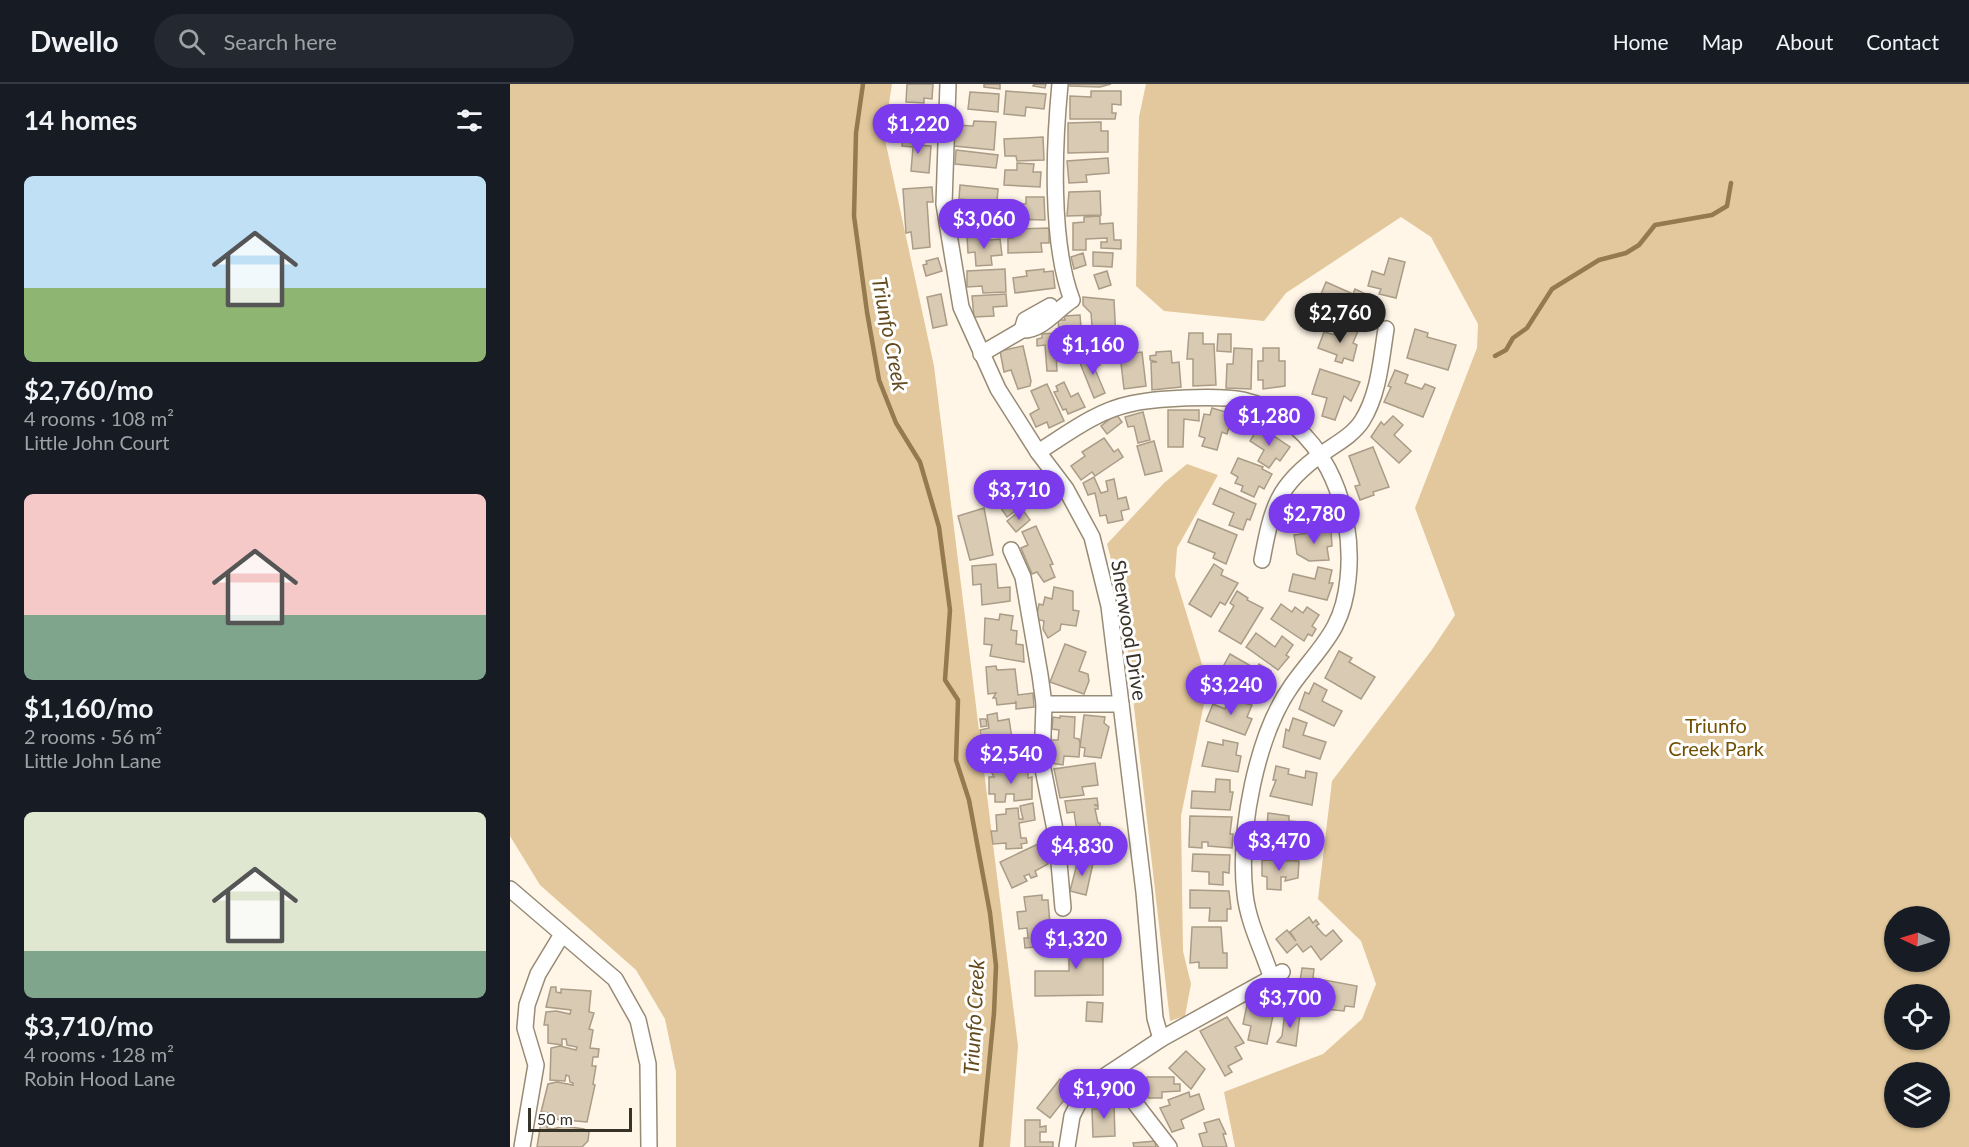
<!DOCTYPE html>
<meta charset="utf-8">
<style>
:root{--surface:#171b24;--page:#242831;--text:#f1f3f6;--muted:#9ea1a6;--line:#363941;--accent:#7c3aed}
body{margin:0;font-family:Lato,sans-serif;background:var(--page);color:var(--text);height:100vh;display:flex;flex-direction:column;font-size:22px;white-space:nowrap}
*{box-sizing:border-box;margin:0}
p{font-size:20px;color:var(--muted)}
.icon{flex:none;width:33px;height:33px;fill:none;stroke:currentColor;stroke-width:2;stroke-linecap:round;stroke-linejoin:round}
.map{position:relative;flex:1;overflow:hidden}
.panel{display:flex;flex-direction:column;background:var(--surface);width:510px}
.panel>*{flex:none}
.needle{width:39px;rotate:274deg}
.controls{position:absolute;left:1374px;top:822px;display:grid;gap:12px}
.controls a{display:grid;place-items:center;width:66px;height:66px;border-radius:50%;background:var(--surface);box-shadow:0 2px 4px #0004;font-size:30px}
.scale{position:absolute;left:18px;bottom:15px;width:104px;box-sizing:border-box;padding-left:6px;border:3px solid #383329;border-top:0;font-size:16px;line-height:21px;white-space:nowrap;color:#383329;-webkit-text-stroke:4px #fff;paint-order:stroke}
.price{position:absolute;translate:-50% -51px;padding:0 14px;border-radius:21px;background:var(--accent);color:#fff;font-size:20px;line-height:39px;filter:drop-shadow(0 2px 3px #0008)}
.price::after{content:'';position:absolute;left:50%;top:36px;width:18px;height:14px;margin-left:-9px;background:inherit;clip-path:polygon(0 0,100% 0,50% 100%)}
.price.active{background:#222;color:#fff}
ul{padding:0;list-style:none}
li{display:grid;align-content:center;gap:12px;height:318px;padding:0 24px}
li span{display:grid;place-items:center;height:186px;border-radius:9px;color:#555}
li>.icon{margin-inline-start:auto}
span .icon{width:108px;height:108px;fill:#fffc;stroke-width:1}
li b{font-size:26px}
h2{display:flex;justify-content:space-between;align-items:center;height:72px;padding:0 24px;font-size:26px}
header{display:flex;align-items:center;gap:36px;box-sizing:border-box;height:84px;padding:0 30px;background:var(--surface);border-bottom:2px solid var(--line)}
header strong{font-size:28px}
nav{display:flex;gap:33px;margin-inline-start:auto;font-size:21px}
.search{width:420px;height:54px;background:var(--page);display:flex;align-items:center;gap:15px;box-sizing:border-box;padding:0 21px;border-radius:33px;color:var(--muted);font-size:22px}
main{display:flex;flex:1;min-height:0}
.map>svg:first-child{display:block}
</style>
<header>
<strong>Dwello</strong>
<div class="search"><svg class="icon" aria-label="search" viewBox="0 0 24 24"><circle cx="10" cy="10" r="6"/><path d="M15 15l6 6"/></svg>Search here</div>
<nav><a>Home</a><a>Map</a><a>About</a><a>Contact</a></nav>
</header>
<main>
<section class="panel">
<h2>14 homes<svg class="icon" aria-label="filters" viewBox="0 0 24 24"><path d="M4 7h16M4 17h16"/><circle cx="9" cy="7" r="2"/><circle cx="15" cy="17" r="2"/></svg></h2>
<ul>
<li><span style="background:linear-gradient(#bfe0f5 60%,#8fb573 0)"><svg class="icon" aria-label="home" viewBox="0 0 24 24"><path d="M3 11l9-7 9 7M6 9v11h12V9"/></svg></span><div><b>$2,760/mo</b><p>4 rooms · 108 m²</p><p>Little John Court</p></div></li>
<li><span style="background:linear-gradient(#f6c9c9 65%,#7fa58c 0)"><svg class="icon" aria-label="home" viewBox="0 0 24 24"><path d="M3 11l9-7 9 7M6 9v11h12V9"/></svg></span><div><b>$1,160/mo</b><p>2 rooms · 56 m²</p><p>Little John Lane</p></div></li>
<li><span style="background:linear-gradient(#dfe7d0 75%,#7fa58c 0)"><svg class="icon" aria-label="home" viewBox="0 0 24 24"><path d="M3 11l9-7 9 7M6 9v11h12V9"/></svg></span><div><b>$3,710/mo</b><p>4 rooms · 128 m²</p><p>Robin Hood Lane</p></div></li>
</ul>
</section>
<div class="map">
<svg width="1459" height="1063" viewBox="0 0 1459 1063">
<rect width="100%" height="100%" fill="#fff6e8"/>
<g fill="#e2c89c" fill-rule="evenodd">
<polygon points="0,0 382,0 374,51 424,282 508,962 500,1063 166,1063 166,988 155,935 126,886 30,801 0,752"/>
<path d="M636,0H1459V1063H725L714,1008L813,970L852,935L866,900L851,857L808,815L822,697L921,567L945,531L905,424L967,264L968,240L921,153L891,133L776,209L754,237L654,227L626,202L629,33ZM1430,832V878H1384V832ZM1430,910V956H1384V910ZM1430,988V1034H1384V988Z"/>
<polygon points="677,380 708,391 667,464 665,492 698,600 671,732 673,867 681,900 675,932 660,937 612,518 597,460 654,399"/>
</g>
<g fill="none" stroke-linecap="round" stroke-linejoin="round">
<g stroke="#937a4f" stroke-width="4.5">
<polyline points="353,0 346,49 344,132 357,228 369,296 386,339 410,378 429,443 440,526 435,596 448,616 446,676 459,716 480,829 486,882 484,929 471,1063"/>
<polyline points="985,272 996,266 1003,254 1017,244 1042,205 1089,176 1116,169 1129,161 1145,141 1202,131 1217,122 1221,99"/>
</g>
</g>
<g fill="#d8cab3" stroke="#aa9c86" stroke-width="1.5">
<polygon points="397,0 423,0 422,15 414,14 414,19 396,18"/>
<polygon points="474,0 490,0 490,5 474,3"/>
<polygon points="524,0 536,0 535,4 523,2"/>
<polygon points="560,0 601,0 590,3 560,2"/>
<polygon points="496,7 536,10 534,25 516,23 515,32 494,30"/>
<polygon points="581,7 611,7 611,21 602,20 602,29 606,29 605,35 560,35 560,12 581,13"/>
<polygon points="460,8 489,10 488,28 458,25"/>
<polygon points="464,37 486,38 484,66 444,62 446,41 463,42"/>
<polygon points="591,38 591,47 598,47 598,68 558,69 558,39"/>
<polygon points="393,50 404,51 403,61 421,62 419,89 401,87 403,63 392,62"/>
<polygon points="533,53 534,76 507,77 506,72 495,72 494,55"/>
<polygon points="446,66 488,71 486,84 445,80"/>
<polygon points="598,74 599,89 576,91 577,98 559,99 557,77"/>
<polygon points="507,79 524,80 523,88 531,88 530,103 494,101 495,86 507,86"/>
<polygon points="450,101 488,105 487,118 449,115"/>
<polygon points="422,103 423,118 417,118 420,163 403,165 401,148 396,149 393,105"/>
<polygon points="590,107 591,131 557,132 559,108"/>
<polygon points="516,113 534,113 535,136 495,135 497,119 516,120"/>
<polygon points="466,119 472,121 473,125 487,124 488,139 479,139 479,146 447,149 445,126 451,126 451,121"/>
<polygon points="590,132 590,140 603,139 604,156 611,156 611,165 591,164 591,158 597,158 597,154 576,155 576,166 563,166 563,139 574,138 574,133"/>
<polygon points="539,144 539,159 531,159 532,168 498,169 498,154 503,154 503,145"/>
<polygon points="469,152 470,157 490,155 492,171 481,172 482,181 466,182 465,168 458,169 457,153"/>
<polygon points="583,168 603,169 602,183 583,182"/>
<polygon points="573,169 576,181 564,185 561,173"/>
<polygon points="428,174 432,187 416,192 413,181 417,180 416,177"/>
<polygon points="879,174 895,178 886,214 869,210 871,205 858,202 862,187 874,191"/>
<polygon points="495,185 496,208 473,209 472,202 457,203 457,187"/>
<polygon points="534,185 534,188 543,187 545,204 505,209 503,194 517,192 516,187"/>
<polygon points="597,187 601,201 589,205 584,191"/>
<polygon points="816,198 843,210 845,205 858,211 852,224 850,223 844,239 806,222"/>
<polygon points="431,210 437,241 423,244 417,213"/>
<polygon points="496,210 497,222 483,223 484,232 464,233 462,212"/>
<polygon points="573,213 604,216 606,256 588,257 588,242 582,242 581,229 573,221"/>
<polygon points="570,231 573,269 557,271 555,247 549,247 548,236 555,236 554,232"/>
<polygon points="834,242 848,247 843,259 847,261 843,277 834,274 832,279 825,277 827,271 808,264 814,248 830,252"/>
<polygon points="905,245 918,249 917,253 946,261 938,286 897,274"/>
<polygon points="545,249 547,287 537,287 535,261 527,262 527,255 532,254 532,250"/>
<polygon points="679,249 693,249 693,260 704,260 706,301 683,302 683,275 677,275"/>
<polygon points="708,250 721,250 721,268 707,267"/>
<polygon points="513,262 521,297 520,302 508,305 501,286 494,288 490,267"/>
<polygon points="724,264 742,265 741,305 716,304 717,280 723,280"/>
<polygon points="753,264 769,264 769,277 775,277 775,302 753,305 753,296 748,296 748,277 753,277"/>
<polygon points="661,267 662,279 669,278 671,303 642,306 641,278 647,278 640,276 640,272 646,271 646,268"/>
<polygon points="632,268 636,302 614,305 610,271"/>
<polygon points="586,272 590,281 584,283 595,309 584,314 570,279"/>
<polygon points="810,285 850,298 841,317 834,312 825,336 812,332 817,314 802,310"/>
<polygon points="885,286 898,291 895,299 912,305 915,300 925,304 913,333 874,318 881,303 878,302"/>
<polygon points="554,298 561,313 568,309 575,323 558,330 556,325 553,326 544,308 548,307 546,302"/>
<polygon points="537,300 554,337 539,344 537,338 526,343 520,330 529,325 521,307"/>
<polygon points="702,324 723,330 717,350 712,348 707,366 692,362 695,354 689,352 694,330 700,331"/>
<polygon points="658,326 689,326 689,337 674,335 673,363 658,363"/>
<polygon points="633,328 640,356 628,359 624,342 618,343 615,333"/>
<polygon points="606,330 612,338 597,350 591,342"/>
<polygon points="883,332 893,341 884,351 901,367 889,379 861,353 871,338 874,341"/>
<polygon points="749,342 780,363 770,377 766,374 759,384 748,377 754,366 740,357"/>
<polygon points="594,354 604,368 608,365 613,373 585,392 582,388 571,396 561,382 575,372 572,368"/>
<polygon points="644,357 652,387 635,391 627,362"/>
<polygon points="863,363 879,403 863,408 864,411 850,416 845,402 850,401 839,372"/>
<polygon points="728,374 753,383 752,385 762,390 754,405 749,402 744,413 731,407 733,402 725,399 728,393 721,389"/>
<polygon points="584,393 591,409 598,407 596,397 604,395 608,415 616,413 619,425 611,427 613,436 598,439 596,431 590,432 585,409 578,411 573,399"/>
<polygon points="491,399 509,424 497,433 479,407"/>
<polygon points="710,404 746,420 740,436 737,435 733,446 719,441 724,429 703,420"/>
<polygon points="815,411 817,428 813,428 815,441 800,443 798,431 782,434 779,418"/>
<polygon points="474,424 483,471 460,476 448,432"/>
<polygon points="512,425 520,436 506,448 497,437"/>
<polygon points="688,435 727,451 716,480 703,474 705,469 678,458"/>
<polygon points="526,442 543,480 540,481 545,493 534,498 527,488 522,490 511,464 518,461 512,448"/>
<polygon points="821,446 822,462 817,463 819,476 799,477 787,470 784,451"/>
<polygon points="486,480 488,504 500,503 500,517 472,521 471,500 463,501 462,482"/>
<polygon points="704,480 713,486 711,491 728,499 715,521 710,518 701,533 679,520"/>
<polygon points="808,483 822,486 819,499 823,499 817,516 779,507 783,490 805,495"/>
<polygon points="544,503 563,507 563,526 569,527 566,542 551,540 550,546 538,554 533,545 534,537 526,535 529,520 533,521 535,513 542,515"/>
<polygon points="727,507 738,514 737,516 753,524 731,560 709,547 724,522 720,519"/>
<polygon points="771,520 782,528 785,523 793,529 797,523 809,531 802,542 806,545 802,552 798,550 794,557 761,535"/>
<polygon points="490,530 503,532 501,546 507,547 506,560 513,561 514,578 480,572 482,561 474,560 475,534 489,536"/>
<polygon points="746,549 765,563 772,552 783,561 776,571 779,573 768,586 736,563"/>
<polygon points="555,560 576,568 569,587 578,590 579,597 574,610 540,598"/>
<polygon points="829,567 842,574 839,578 865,593 851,615 815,594"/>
<polygon points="720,570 746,585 749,580 761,587 744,613 708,592"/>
<polygon points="486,582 487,586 505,585 508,611 523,609 524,623 506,625 506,617 505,619 487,621 486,614 483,614 486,609 478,610 476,583"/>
<polygon points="804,599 817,606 812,617 832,627 824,642 789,625 795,608 799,610"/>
<polygon points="718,615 742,621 737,633 742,635 735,651 696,637 703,620 715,625"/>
<polygon points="487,629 488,637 499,635 504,667 512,666 514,681 488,682 482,666 473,667 470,646 479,644 477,631"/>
<polygon points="574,631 595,633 594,639 599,643 591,674 574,672 575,664 570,663"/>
<polygon points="550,632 565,633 564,654 569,655 570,659 569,673 554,672 553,681 541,679 541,656 548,656 549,646 542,645 543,633 550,634"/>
<polygon points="783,634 797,639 793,651 816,658 810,675 773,663 776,645 779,647"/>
<polygon points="470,635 476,635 477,642 471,643"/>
<polygon points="713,656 728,659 726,671 731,672 728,688 692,682 698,658 713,661"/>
<polygon points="482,667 483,673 476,674 475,669"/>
<polygon points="585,679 588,701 572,703 574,711 550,714 544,685"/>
<polygon points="766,682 779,685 778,690 795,694 796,687 807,689 802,721 760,712 766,696 763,696"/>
<polygon points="481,687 518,687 518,694 522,693 522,715 504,717 504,710 496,710 495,718 485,718 485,710 479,710 479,693 484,693"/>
<polygon points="706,695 720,696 720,708 723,708 720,726 681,724 682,707 705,708"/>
<polygon points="587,714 588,721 584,721 588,722 588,725 585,725 588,739 590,739 591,756 576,758 574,747 567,748 564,728 557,729 555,717"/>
<polygon points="523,719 525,736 509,739 511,754 516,754 517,759 511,760 512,764 496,765 496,759 483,760 481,747 487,747 486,731 496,730 496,725 508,724 509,735 513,735 510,722"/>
<polygon points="758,729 779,732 779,737 801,739 798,765 756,760 760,743 757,743"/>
<polygon points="680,732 722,733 720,750 723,750 722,764 698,762 698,758 692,758 692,764 679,763"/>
<polygon points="528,760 538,780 525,787 527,792 521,794 519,790 514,792 517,797 502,804 490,778"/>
<polygon points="683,770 720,771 719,789 713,788 713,801 699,800 699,788 682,787"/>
<polygon points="568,776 583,779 576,811 560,807"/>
<polygon points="752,776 789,777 788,794 775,797 776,793 771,793 771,806 757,805 757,793 752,792"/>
<polygon points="680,806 719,807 721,825 717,825 717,837 699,837 700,824 680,824"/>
<polygon points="532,811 532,816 538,816 540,840 534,841 535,862 515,864 514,854 518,854 517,844 509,845 507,828 516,827 514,813"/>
<polygon points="799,833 803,839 806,836 809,840 806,842 813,850 816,852 823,846 832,857 811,876 801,862 793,868 787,860 777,869 766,855 777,846 786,857 780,848"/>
<polygon points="682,843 711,843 713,869 717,869 717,884 689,884 689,878 680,879"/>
<polygon points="559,849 593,849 593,911 525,912 525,887 559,887"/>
<polygon points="792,884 804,885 803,894 847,902 844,923 835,922 834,927 814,925 814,920 800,918 802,898 790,897"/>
<polygon points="41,903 46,903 46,908 51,909 51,905 81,907 79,928 84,929 79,945 83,946 80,964 89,965 88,973 83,973 82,982 86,982 83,1000 85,1001 77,1038 44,1035 45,1030 31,1028 38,1000 47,998 63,1001 63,999 60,998 59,992 56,991 55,997 40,996 41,964 50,962 66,966 67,963 57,961 56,955 52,955 52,961 38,959 38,941 34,941 36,928 46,927 60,930 61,926 36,923"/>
<polygon points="740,907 760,911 758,921 765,922 757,960 738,956 741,942 733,940"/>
<polygon points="577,918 593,919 592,938 576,937"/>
<polygon points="775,928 790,930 786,962 767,958 772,952"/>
<polygon points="717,933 734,959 725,963 732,975 718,982 722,988 715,992 690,947"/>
<polygon points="676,967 695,985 681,1005 659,984"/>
<polygon points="637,993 664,993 664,1000 670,1000 670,1007 652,1008 652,1014 638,1014"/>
<polygon points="550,995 563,1005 540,1034 527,1024"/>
<polygon points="679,1008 680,1013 689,1010 694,1025 671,1036 674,1044 662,1048 650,1024 660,1021 658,1016"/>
<polygon points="588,1016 596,1016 596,1022 604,1022 605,1052 583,1053 582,1025 589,1025"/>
<polygon points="709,1035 716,1050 713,1050 717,1063 693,1063 689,1050 697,1048 694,1039"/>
<polygon points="515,1036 530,1036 530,1043 536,1042 536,1048 530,1048 530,1058 543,1058 543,1063 515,1063"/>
<polygon points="31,1038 38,1039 37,1044 43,1045 54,1042 74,1045 79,1048 78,1057 72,1063 27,1063"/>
<polygon points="645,1057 646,1063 624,1063 623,1059"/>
</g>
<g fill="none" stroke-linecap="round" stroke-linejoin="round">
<defs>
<g id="street">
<polyline points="438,0 434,120 451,223 488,305 528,368 556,405 582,453 599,522 634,808 645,934 651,955"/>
<polyline points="512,246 515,236 540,222"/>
<path d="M471,270L512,246C532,247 547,225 562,216C540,158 544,62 550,0"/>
<path d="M528,368C557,350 586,327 620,320C645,314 708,311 733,316C812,334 846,422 838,495C833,547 810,562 782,601C746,652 728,748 735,810C738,838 752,865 761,892"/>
<polyline points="501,466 513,493 530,591 534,620 532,680 547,756 553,824"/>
<path d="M752,476C762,423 767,401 813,369C826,360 843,351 852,337C869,310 871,276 876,245"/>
<polyline points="534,620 611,620"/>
<polyline points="0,805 105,895 128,936 138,980 139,1063"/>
<polyline points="601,988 659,1063"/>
<polyline points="12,1063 26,981 15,944 17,921 28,890 51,852"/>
<polyline points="557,1063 562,1032 569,1018 589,996 651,955 772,888"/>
</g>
</defs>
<use href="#street" stroke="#988b75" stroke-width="18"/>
<use href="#street" stroke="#fff" stroke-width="15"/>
</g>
<g text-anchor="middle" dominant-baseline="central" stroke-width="6" stroke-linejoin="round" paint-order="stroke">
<g font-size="20" fill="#383329" stroke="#fff">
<text transform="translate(620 546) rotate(81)">Sherwood Drive</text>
</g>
<g font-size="20" fill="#714f03" stroke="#fff">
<text x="1206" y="641">Triunfo<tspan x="1206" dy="23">Creek Park</tspan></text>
</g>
<g font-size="21" font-style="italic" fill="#644b1f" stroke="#fff">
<text transform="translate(381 250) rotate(79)">Triunfo Creek</text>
<text transform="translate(463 933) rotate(-87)">Triunfo Creek</text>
</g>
</g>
</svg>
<div class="controls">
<a><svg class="needle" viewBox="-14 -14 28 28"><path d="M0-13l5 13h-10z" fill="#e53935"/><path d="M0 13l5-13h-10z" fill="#9ea1a6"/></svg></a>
<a><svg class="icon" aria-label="locate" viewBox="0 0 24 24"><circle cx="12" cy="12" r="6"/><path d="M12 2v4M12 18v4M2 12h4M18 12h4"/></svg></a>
<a><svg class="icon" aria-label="layers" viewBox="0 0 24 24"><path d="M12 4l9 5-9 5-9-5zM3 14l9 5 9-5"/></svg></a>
</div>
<div class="scale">50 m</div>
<b class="price" style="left:408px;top:71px">$1,220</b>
<b class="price" style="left:474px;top:166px">$3,060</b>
<b class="price active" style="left:830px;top:260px">$2,760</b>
<b class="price" style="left:583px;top:292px">$1,160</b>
<b class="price" style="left:759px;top:363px">$1,280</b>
<b class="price" style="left:509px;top:437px">$3,710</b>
<b class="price" style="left:804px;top:461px">$2,780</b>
<b class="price" style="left:721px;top:632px">$3,240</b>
<b class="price" style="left:501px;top:701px">$2,540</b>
<b class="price" style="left:769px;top:788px">$3,470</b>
<b class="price" style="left:572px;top:793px">$4,830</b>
<b class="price" style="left:566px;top:886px">$1,320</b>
<b class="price" style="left:780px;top:945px">$3,700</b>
<b class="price" style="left:594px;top:1036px">$1,900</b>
</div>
</main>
